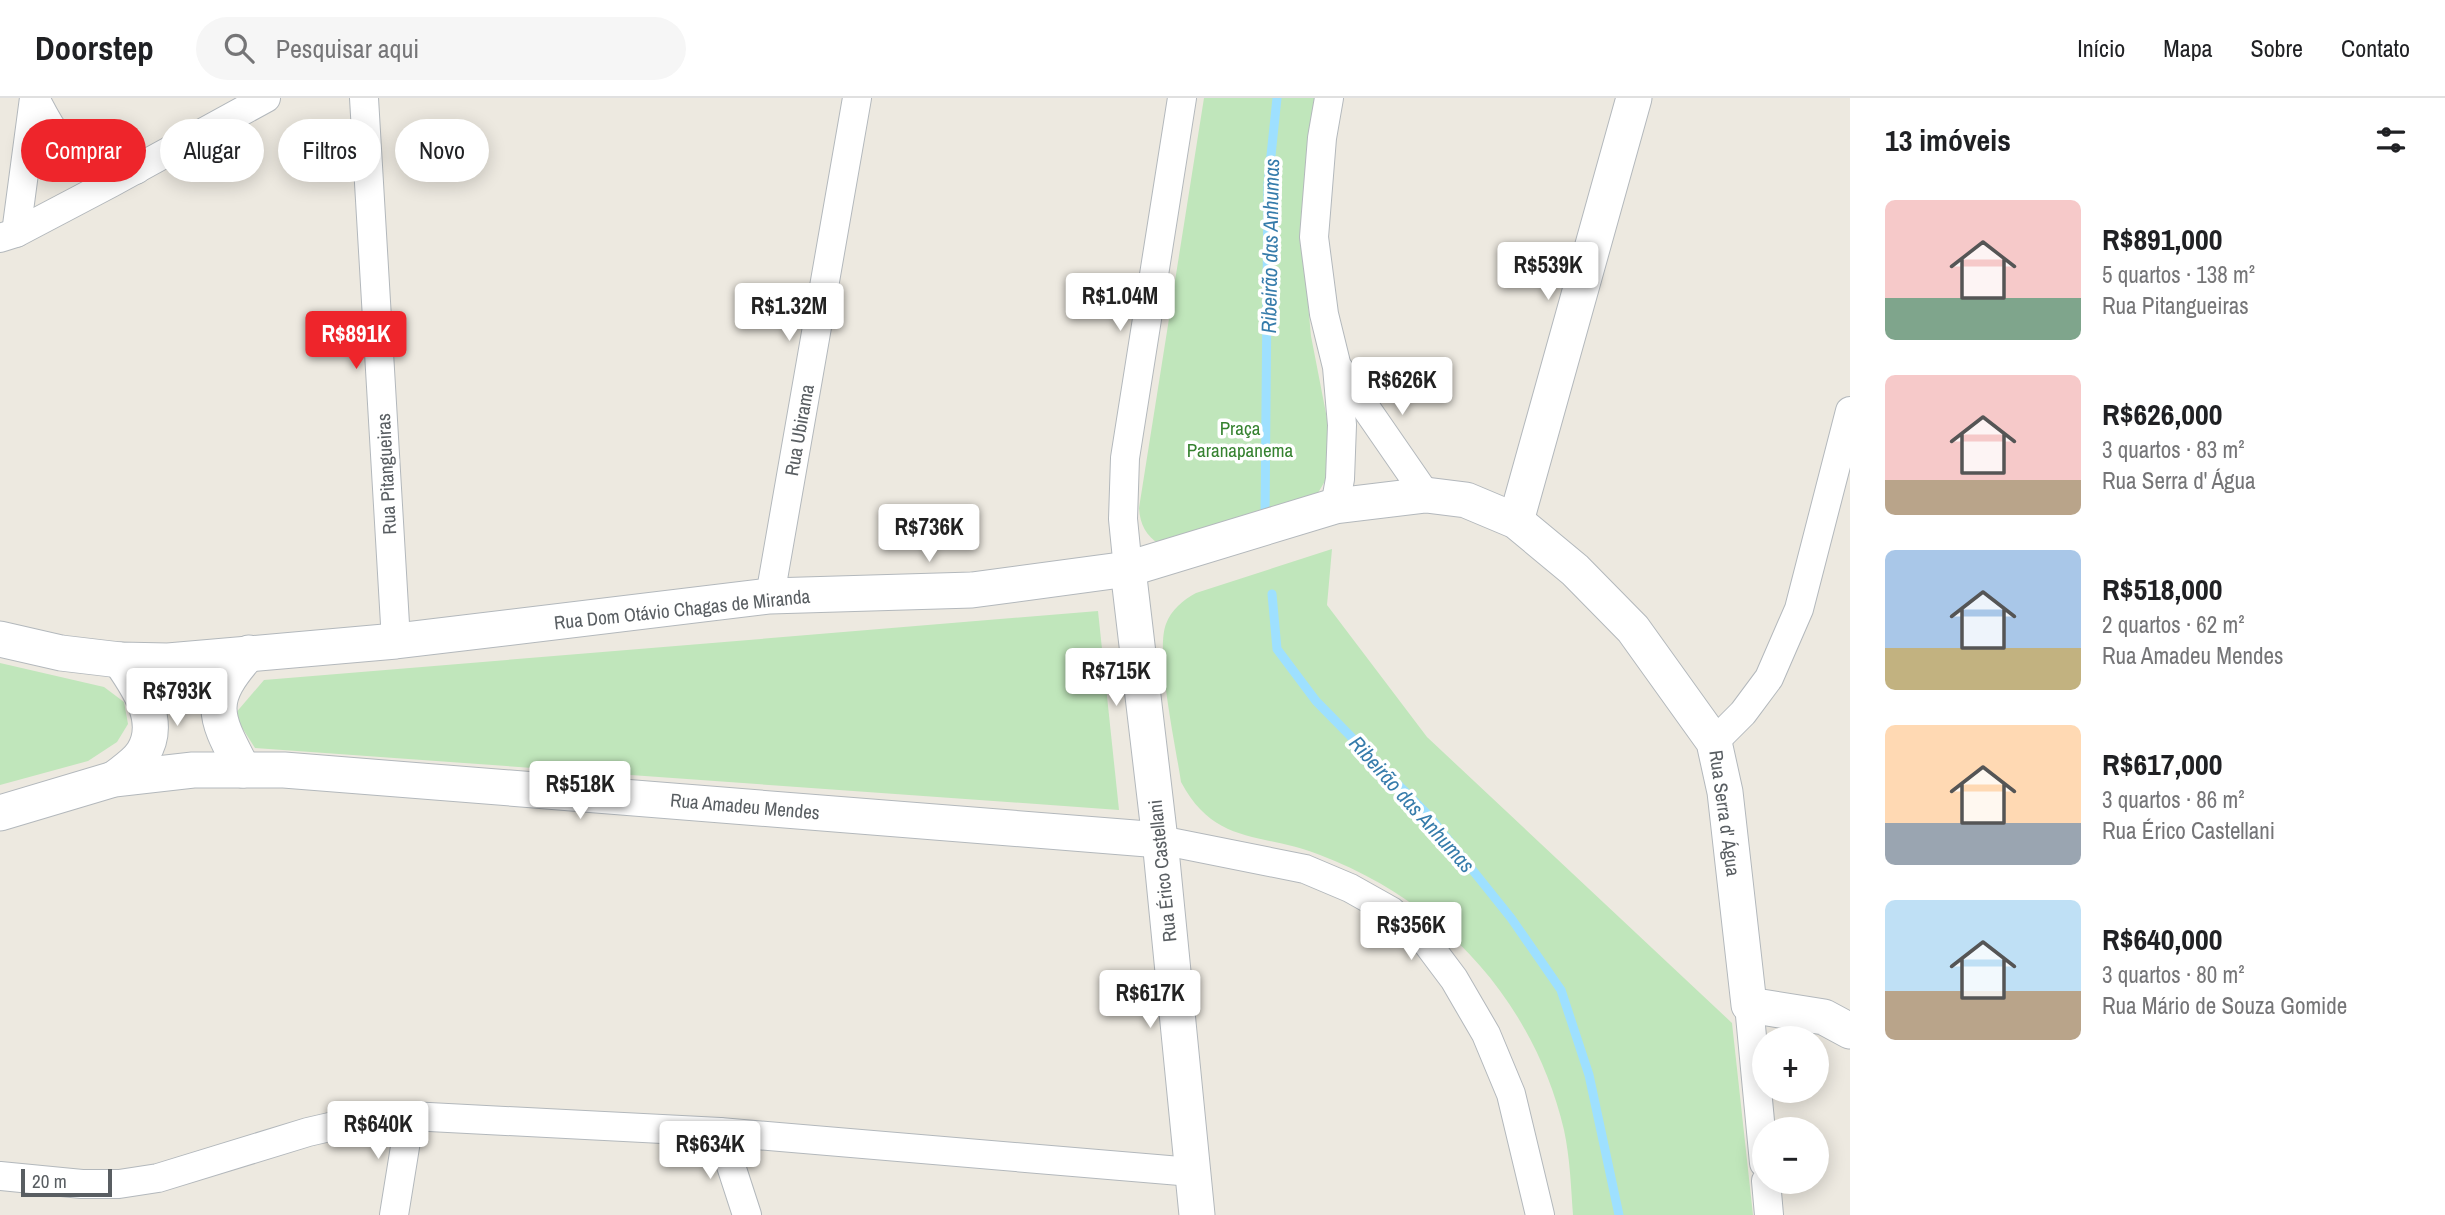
<!DOCTYPE html>
<html lang="pt">
<meta charset="utf-8">
<style>
:root{--surface:#fff;--page:#f6f6f6;--text:#202124;--muted:#757577;--line:#e0e0e0;--accent:#ee252b}
body{margin:0;font-family:"Archivo Narrow",sans-serif;background:var(--page);color:var(--text);height:100vh;display:flex;flex-direction:column;font-size:26px;white-space:nowrap}
*{box-sizing:border-box;margin:0}
p{font-size:23px;color:var(--muted)}
.icon{flex:none;width:38px;height:38px;fill:none;stroke:currentColor;stroke-width:2;stroke-linecap:round;stroke-linejoin:round}
.map{position:relative;flex:1;overflow:hidden}
.drawer{display:flex;flex-direction:column;background:var(--surface);width:595px}
.drawer>*{flex:none}
.hud{position:absolute;left:21px;top:21px;width:665px;height:63px;display:flex;gap:14px}
.controls{position:absolute;left:1752px;top:928px;display:grid;gap:14px}
.controls a{display:grid;place-items:center;width:77px;height:77px;border-radius:50%;background:var(--surface);box-shadow:0 4px 18px #0003;font-size:35px}
.scale{position:absolute;left:21px;bottom:18px;width:91px;box-sizing:border-box;padding-left:7px;border:4px solid #595e62;border-top:0;font-size:19px;line-height:24px;white-space:nowrap;color:#595e62;-webkit-text-stroke:5px #fff;paint-order:stroke}
.price{position:absolute;translate:-50% -60px;padding:0 16px;border-radius:7px;background:#fff;color:#222;font-size:23px;line-height:46px;filter:drop-shadow(0 2px 4px #0008)}
.price::after{content:'';position:absolute;left:50%;top:42px;width:21px;height:16px;margin-left:-10px;background:inherit;clip-path:polygon(0 0,100% 0,50% 100%)}
.price.active{background:var(--accent);color:#fff}
ul{padding:0;list-style:none}
li{display:flex;align-items:center;gap:21px;height:175px;padding:0 35px}
li span{display:grid;place-items:center;flex:none;width:196px;height:140px;border-radius:10px;color:#555}
li>.icon{margin-inline-start:auto}
span .icon{width:84px;height:84px;fill:#fffc;stroke-width:1}
li b{font-size:30px}
h2{display:flex;justify-content:space-between;align-items:center;height:84px;padding:0 35px;font-size:30px}
.chip{padding:0 24px;border-radius:32px;background:var(--surface);box-shadow:0 4px 18px #0003;font-size:24px;line-height:63px}
.chip.active{background:var(--accent);color:#fff}
header{display:flex;align-items:center;gap:42px;box-sizing:border-box;height:98px;padding:0 35px;background:var(--surface);border-bottom:2px solid var(--line)}
header strong{font-size:33px}
nav{display:flex;gap:38px;margin-inline-start:auto;font-size:24px}
.search{width:490px;height:63px;background:var(--page);display:flex;align-items:center;gap:18px;box-sizing:border-box;padding:0 24px;border-radius:38px;color:var(--muted);font-size:26px}
main{display:flex;flex:1;min-height:0}
.map>svg:first-child{display:block}
</style>
<header>
<strong>Doorstep</strong>
<div class="search"><svg class="icon" aria-label="search" viewBox="0 0 24 24"><circle cx="10" cy="10" r="6"/><path d="M15 15l6 6"/></svg>Pesquisar aqui</div>
<nav><a>Início</a><a>Mapa</a><a>Sobre</a><a>Contato</a></nav>
</header>
<main>
<div class="map">
<svg width="1850" height="1117" viewBox="0 0 1850 1117">
<rect width="100%" height="100%" fill="#ede9e0"/>
<g fill="#c0e6bb">
<path d="M1204,0H1319L1303,151L1311,238L1330,336L1329,368L1325,383L1315,400L1160,447C1146,437 1140,427 1139,410Z"/>
<path d="M1332,451L1327,507L1427,639L1732,925L1753,1117H1573C1571,1089 1570,1060 1564,1032C1534,904 1442,803 1320,757C1261,734 1215,748 1181,684C1176,649 1155,554 1166,526C1171,512 1183,502 1196,495Z"/>
<polygon points="1098,513 1119,712 255,650 234,617 264,582"/>
<polygon points="0,565 104,589 124,604 128,626 117,644 88,663 0,687"/>
</g>
<g fill="none" stroke-linecap="round" stroke-linejoin="round">
<g stroke="#9ee0ff" stroke-width="9">
<polyline points="1265,420 1268,86 1277,0"/>
<polyline points="1272,496 1277,551 1316,603 1430,719 1511,820 1561,892 1589,977 1619,1117"/>
</g>
<defs>
<g id="minor">
<path d="M35,0C49,28 64,57 97,67C109,70 123,70 136,72"/>
<polyline points="364,0 396,543"/>
<polyline points="1329,0 1322,40 1314,139 1324,216 1337,269 1342,327 1340,381 1335,408"/>
<polyline points="16,135 34,0"/>
<polyline points="0,140 16,135 111,85 266,0"/>
<polyline points="1339,271 1426,397"/>
<polyline points="1128,471 1123,421 1125,360 1182,0"/>
<polyline points="770,498 857,0"/>
<polyline points="1714,644 1743,615 1769,580 1799,511 1850,313"/>
<polyline points="1160,742 1305,771 1350,790 1391,813 1427,845 1454,881 1486,936 1511,996 1540,1117"/>
<polyline points="1749,907 1764,1065"/>
<polyline points="720,1034 747,1117"/>
<polyline points="0,1078 82,1086 119,1086 158,1080 308,1034 360,1022 410,1018 720,1034 1192,1074"/>
<polyline points="1766,1083 1769,1117"/>
<polyline points="394,1117 410,1018"/>
</g>
<g id="tertiary">
<polyline points="1516,423 1634,0"/>
<polyline points="1128,471 1160,742 1197,1117"/>
<polyline points="0,541 61,555 120,562 168,563 396,543 770,498 972,492 1128,471 1335,408 1426,397 1466,402 1516,423 1575,472 1633,531 1714,644 1725,694 1749,907 1824,919 1850,933"/>
<path d="M243,672C215,618 205,604 249,555"/>
<path d="M114,681C124,673 136,666 143,655C163,623 138,588 120,562"/>
<polyline points="0,715 114,681 193,672 284,672 1160,742"/>
</g>
</defs>
<use href="#minor" stroke="#b3b8bc" stroke-width="30"/>
<use href="#tertiary" stroke="#b3b8bc" stroke-width="37"/>
<use href="#minor" stroke="#fff" stroke-width="28"/>
<use href="#tertiary" stroke="#fff" stroke-width="35"/>
</g>
<g text-anchor="middle" dominant-baseline="central" stroke-width="7" stroke-linejoin="round" paint-order="stroke">
<g font-size="19" fill="#368230" stroke="#fff">
<text x="1240" y="330">Praça<tspan x="1240" dy="22">Paranapanema</tspan></text>
</g>
<g font-size="19" fill="#595e62" stroke="#fff">
<text transform="translate(799 332) rotate(-80)">Rua Ubirama</text>
<text transform="translate(386 376) rotate(-93)">Rua Pitangueiras</text>
<text transform="translate(682 511) rotate(-6)">Rua Dom Otávio Chagas de Miranda</text>
<text transform="translate(745 708) rotate(5)">Rua Amadeu Mendes</text>
<text transform="translate(1725 715) rotate(82)">Rua Serra d' Água</text>
<text transform="translate(1162 773) rotate(-96)">Rua Érico Castellani</text>
</g>
<g font-size="21" font-style="italic" fill="#367cab" stroke="#fff">
<text transform="translate(1270 148) rotate(-89)">Ribeirão das Anhumas</text>
<text transform="translate(1412 706) rotate(48)">Ribeirão das Anhumas</text>
</g>
</g>
</svg>
<div class="controls">
<a>+</a>
<a>−</a>
</div>
<div class="scale">20 m</div>
<b class="price" style="left:1548px;top:204px">R$539K</b>
<b class="price" style="left:1120px;top:235px">R$1.04M</b>
<b class="price" style="left:789px;top:245px">R$1.32M</b>
<b class="price active" style="left:356px;top:273px">R$891K</b>
<b class="price" style="left:1402px;top:319px">R$626K</b>
<b class="price" style="left:929px;top:466px">R$736K</b>
<b class="price" style="left:1116px;top:610px">R$715K</b>
<b class="price" style="left:177px;top:630px">R$793K</b>
<b class="price" style="left:580px;top:723px">R$518K</b>
<b class="price" style="left:1411px;top:864px">R$356K</b>
<b class="price" style="left:1150px;top:932px">R$617K</b>
<b class="price" style="left:378px;top:1063px">R$640K</b>
<b class="price" style="left:710px;top:1083px">R$634K</b>
<div class="hud">
<a class="chip active">Comprar</a>
<a class="chip">Alugar</a>
<a class="chip">Filtros</a>
<a class="chip">Novo</a>
</div>
</div>
<section class="drawer">
<h2>13 imóveis<svg class="icon" aria-label="filters" viewBox="0 0 24 24"><path d="M4 7h16M4 17h16"/><circle cx="9" cy="7" r="2"/><circle cx="15" cy="17" r="2"/></svg></h2>
<ul>
<li><span style="background:linear-gradient(#f6c9c9 70%,#7fa58c 0)"><svg class="icon" aria-label="home" viewBox="0 0 24 24"><path d="M3 11l9-7 9 7M6 9v11h12V9"/></svg></span><div><b>R$891,000</b><p>5 quartos · 138 m²</p><p>Rua Pitangueiras</p></div></li>
<li><span style="background:linear-gradient(#f6c9c9 75%,#b9a48a 0)"><svg class="icon" aria-label="home" viewBox="0 0 24 24"><path d="M3 11l9-7 9 7M6 9v11h12V9"/></svg></span><div><b>R$626,000</b><p>3 quartos · 83 m²</p><p>Rua Serra d' Água</p></div></li>
<li><span style="background:linear-gradient(#a9c7e8 70%,#c2b280 0)"><svg class="icon" aria-label="home" viewBox="0 0 24 24"><path d="M3 11l9-7 9 7M6 9v11h12V9"/></svg></span><div><b>R$518,000</b><p>2 quartos · 62 m²</p><p>Rua Amadeu Mendes</p></div></li>
<li><span style="background:linear-gradient(#ffd9b3 70%,#9aa5b1 0)"><svg class="icon" aria-label="home" viewBox="0 0 24 24"><path d="M3 11l9-7 9 7M6 9v11h12V9"/></svg></span><div><b>R$617,000</b><p>3 quartos · 86 m²</p><p>Rua Érico Castellani</p></div></li>
<li><span style="background:linear-gradient(#bfe0f5 65%,#b9a48a 0)"><svg class="icon" aria-label="home" viewBox="0 0 24 24"><path d="M3 11l9-7 9 7M6 9v11h12V9"/></svg></span><div><b>R$640,000</b><p>3 quartos · 80 m²</p><p>Rua Mário de Souza Gomide</p></div></li>
</ul>
</section>
</main>
